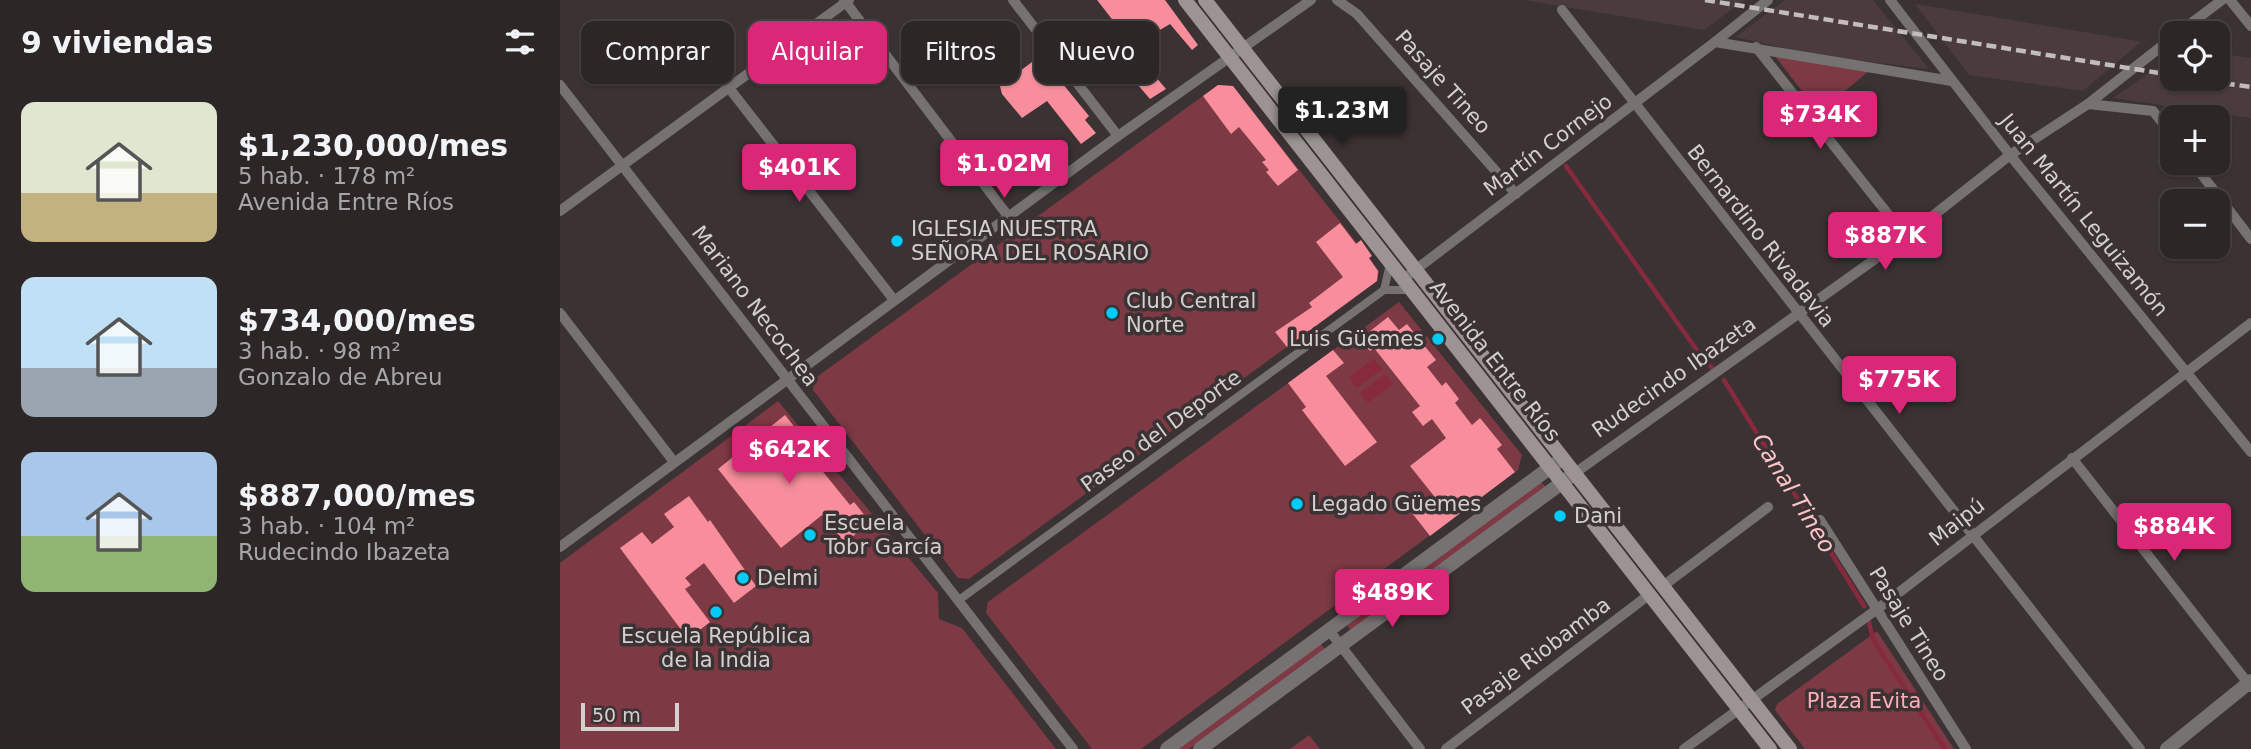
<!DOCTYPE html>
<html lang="es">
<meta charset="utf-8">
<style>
:root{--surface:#2c2626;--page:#383232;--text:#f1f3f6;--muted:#a6a5a7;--line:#484343;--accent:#db2777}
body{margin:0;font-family:"DejaVu Sans",sans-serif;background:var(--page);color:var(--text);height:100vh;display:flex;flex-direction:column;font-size:26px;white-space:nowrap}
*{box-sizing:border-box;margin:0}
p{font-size:23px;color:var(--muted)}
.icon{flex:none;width:38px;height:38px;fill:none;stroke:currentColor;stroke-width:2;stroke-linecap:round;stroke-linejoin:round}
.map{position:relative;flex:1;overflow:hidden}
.drawer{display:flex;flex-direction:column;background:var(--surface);width:560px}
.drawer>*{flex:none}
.top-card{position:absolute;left:21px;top:21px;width:665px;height:63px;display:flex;gap:14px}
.controls{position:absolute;left:1600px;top:21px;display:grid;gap:14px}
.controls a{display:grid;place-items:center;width:70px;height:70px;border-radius:14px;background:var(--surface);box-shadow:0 2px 5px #0004,0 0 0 2px var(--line);font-size:35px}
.scale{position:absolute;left:21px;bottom:18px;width:98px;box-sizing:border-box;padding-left:7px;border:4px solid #d5cfd0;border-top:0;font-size:19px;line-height:24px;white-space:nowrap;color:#d5cfd0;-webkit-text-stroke:5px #3b3233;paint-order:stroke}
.price{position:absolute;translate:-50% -60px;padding:0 16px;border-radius:7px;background:var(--accent);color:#fff;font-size:23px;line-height:46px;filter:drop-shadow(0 2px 4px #0008)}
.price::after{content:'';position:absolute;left:50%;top:42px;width:21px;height:16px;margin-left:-10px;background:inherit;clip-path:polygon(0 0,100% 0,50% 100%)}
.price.selected{background:#222;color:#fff}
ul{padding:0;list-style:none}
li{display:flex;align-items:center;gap:21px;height:175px;padding:0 21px}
li span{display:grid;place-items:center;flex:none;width:196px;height:140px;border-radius:14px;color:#555}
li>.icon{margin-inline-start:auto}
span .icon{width:84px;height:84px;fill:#fffc;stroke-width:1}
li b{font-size:30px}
h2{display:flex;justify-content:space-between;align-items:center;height:84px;padding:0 21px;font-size:30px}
.pill{padding:0 24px;border-radius:14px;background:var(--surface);box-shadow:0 2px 5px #0004,0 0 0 2px var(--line);font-size:24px;line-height:63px}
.pill.selected{background:var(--accent);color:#fff}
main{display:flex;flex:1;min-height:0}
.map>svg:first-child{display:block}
</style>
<main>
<section class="drawer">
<h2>9 viviendas<svg class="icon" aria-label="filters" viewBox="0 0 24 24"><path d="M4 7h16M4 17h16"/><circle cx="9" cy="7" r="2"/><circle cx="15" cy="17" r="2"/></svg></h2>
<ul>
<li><span style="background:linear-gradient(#dfe7d0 65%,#c2b280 0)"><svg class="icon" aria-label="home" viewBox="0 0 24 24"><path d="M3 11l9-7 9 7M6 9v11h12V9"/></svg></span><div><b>$1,230,000/mes</b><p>5 hab. · 178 m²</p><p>Avenida Entre Ríos</p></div></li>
<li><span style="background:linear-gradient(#bfe0f5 65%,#9aa5b1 0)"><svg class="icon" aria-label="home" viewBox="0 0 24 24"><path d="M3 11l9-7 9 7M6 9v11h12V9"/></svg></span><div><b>$734,000/mes</b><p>3 hab. · 98 m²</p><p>Gonzalo de Abreu</p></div></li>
<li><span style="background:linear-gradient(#a9c7e8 60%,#8fb573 0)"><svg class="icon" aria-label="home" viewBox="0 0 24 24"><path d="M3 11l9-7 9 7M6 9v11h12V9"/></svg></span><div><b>$887,000/mes</b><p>3 hab. · 104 m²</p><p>Rudecindo Ibazeta</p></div></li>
</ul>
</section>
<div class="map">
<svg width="1691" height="749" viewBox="0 0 1691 749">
<rect width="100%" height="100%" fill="#3b3233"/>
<g fill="#4b3b3d">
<polygon points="964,0 1184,0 1144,30"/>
<polygon points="1225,0 1313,0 1369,69 1261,56 1175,37"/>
<polygon points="1355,4 1578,41 1581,42 1523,91 1409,75"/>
<polygon points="1657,53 1691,58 1691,118 1553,98 1612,57 1612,79 1657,79"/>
</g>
<g fill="#7d3944">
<polygon points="1211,51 1310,70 1259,113"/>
<polygon points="658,85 673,86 819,271 817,281 409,579 398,578 253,390 254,379"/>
<polygon points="839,302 962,455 958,470 581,749 532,749 426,613 428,602"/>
<polygon points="218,401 378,593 379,619 402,628 496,749 0,749 0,563"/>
<polygon points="981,482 986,487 791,631 787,625"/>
<polygon points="1317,631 1394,749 1245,749 1215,710 1217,704"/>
<polygon points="760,643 765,649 629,749 617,749"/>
<polygon points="749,735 760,749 730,749"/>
</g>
<g fill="#882a3e">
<polygon points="814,358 822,369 797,388 789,378"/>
<polygon points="825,374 833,384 808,403 800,393"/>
</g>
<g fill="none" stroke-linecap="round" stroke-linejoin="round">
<g stroke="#882a3e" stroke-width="4.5">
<polyline points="1006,166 1141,356 1154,370"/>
<polyline points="1164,380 1304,606"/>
<polyline points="1309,622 1313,640 1385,749"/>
</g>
</g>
<g fill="#f88e9c">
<polygon points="537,0 605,0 638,45 632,50 610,24 573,46"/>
<polygon points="568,44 606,89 590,99 553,56"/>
<polygon points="480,56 529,116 525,120 536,133 521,144 487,101 462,118 442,94 440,86"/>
<polygon points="658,85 673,86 738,170 718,186 706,172 709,170 702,162 706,160 679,127 671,134 643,96"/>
<polygon points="780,223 796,244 801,240 812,256 809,258 818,271 817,281 727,347 715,332 752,307 749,303 783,277 756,242"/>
<polygon points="828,317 839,330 847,324 876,360 867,367 882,386 886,382 899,399 895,403 912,425 920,418 942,445 937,449 955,472 870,536 852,513 874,496 850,466 886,438 872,419 863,426 852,412 860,406 814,348 810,351 800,339"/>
<polygon points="773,350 784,363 766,376 817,442 785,466 742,410 746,407 728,383"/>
<polygon points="225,415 251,448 247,452 290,505 294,502 310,522 285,543 262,515 221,548 158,469"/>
<polygon points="129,496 148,522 150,520 196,586 174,603 144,563 125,578 131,585 125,589 150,622 128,639 60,548 82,532 92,544 114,527 104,514"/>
</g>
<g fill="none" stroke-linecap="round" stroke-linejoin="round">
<g stroke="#777272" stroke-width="8">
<polyline points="830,264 824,290 849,290"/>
<polyline points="399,600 824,290"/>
</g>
<g stroke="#777272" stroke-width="10">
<polyline points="284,0 448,216"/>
<polyline points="453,0 558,136"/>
<polyline points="777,0 797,14 956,194"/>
<polyline points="1330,0 1450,155 1691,452"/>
<polyline points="1670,0 1691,26"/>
<polyline points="1002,10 1580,749"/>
<polyline points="1618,33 1662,0"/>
<polyline points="1155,42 1208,0"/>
<polyline points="1196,47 1346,237"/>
<polyline points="0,85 513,749"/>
<polyline points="169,88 334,300"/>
<polyline points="1528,104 1593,111 1612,135"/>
<polyline points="1633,163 1691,239"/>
<polyline points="0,211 289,0"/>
<polyline points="850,274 1155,42 1392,81"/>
<polyline points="0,313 114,462"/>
<polyline points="1512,458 1691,687"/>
<polyline points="1015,473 1346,237 1450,155 1528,104 1612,38"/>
<polyline points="1260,520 1406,749"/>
<polyline points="0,547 558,136 751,0"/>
<polyline points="1103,586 1208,507"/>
<polyline points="768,629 860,749"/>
<polyline points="886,749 1090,594"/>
<polyline points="1124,749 1316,610 1691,323"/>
</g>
<g stroke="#777272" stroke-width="14">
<polyline points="607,749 999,461"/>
<polyline points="640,749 1011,476"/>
<polyline points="1607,749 1691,681"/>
</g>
<g stroke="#9c9494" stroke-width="14">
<polyline points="625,0 1210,749"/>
<polyline points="645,0 1230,749"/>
</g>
<g stroke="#c2bcbd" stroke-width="4.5" stroke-dasharray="10 5" stroke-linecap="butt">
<polyline points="1145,0 1612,75"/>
<polyline points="1635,79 1691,87"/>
</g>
</g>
<g fill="#00cbf9" stroke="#3b3233" stroke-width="2.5">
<circle cx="337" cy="241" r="7"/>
<circle cx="552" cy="313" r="7"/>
<circle cx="878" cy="339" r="7"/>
<circle cx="737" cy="504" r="7"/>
<circle cx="1000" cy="516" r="7"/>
<circle cx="250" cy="535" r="7"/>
<circle cx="183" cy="578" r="7"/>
<circle cx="156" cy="612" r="7"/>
</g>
<g text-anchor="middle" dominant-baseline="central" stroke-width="7" stroke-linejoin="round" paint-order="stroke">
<g font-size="21" fill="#d5cfd0" stroke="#3b3233">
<text transform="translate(883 82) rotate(48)">Pasaje Tineo</text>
<text transform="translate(988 145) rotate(-37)">Martín Cornejo</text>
<text transform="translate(1524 215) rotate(51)">Juan Martín Leguizamón</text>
<text transform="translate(1201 236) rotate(52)">Bernardino Rivadavia</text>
<text transform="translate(195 306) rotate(53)">Mariano Necochea</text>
<text transform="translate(935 361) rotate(52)">Avenida Entre Ríos</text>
<text transform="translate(1114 377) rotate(-35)">Rudecindo Ibazeta</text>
<text transform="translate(601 431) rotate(-36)">Paseo del Deporte</text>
<text transform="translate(1397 522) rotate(-38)">Maipú</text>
<text transform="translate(1349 624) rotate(58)">Pasaje Tineo</text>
<text transform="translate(976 656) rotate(-37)">Pasaje Riobamba</text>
</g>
<g font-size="21" fill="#d5cfd0" stroke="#3b3233" text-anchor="start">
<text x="351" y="229">IGLESIA NUESTRA<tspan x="351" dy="24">SEÑORA DEL ROSARIO</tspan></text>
<text x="566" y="301">Club Central<tspan x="566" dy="24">Norte</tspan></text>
<text x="864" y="339" text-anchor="end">Luis Güemes</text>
<text x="751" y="504">Legado Güemes</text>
<text x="1014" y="516">Dani</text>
<text x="264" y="523">Escuela<tspan x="264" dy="24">Tobr García</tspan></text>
<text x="197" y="578">Delmi</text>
<text x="156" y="636" text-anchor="middle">Escuela República<tspan x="156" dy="24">de la India</tspan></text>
</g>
<g font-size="21" fill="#fcacb5" stroke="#3b3233">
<text x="1304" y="701">Plaza Evita</text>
</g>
<g font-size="23" font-style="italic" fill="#fcc5ca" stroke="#3b3233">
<text transform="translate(1234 493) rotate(58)">Canal Tineo</text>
</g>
</g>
</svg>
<div class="controls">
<a><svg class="icon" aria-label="locate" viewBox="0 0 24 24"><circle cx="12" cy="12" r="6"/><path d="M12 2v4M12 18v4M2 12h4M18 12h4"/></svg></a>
<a>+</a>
<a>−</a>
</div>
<div class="scale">50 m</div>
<b class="price selected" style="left:782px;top:147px">$1.23M</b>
<b class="price" style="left:1260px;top:151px">$734K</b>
<b class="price" style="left:444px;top:200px">$1.02M</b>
<b class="price" style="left:239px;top:204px">$401K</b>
<b class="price" style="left:1325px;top:272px">$887K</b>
<b class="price" style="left:1339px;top:416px">$775K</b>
<b class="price" style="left:229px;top:486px">$642K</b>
<b class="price" style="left:1614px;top:563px">$884K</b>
<b class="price" style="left:832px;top:629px">$489K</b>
<div class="top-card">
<a class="pill">Comprar</a>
<a class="pill selected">Alquilar</a>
<a class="pill">Filtros</a>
<a class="pill">Nuevo</a>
</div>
</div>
</main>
